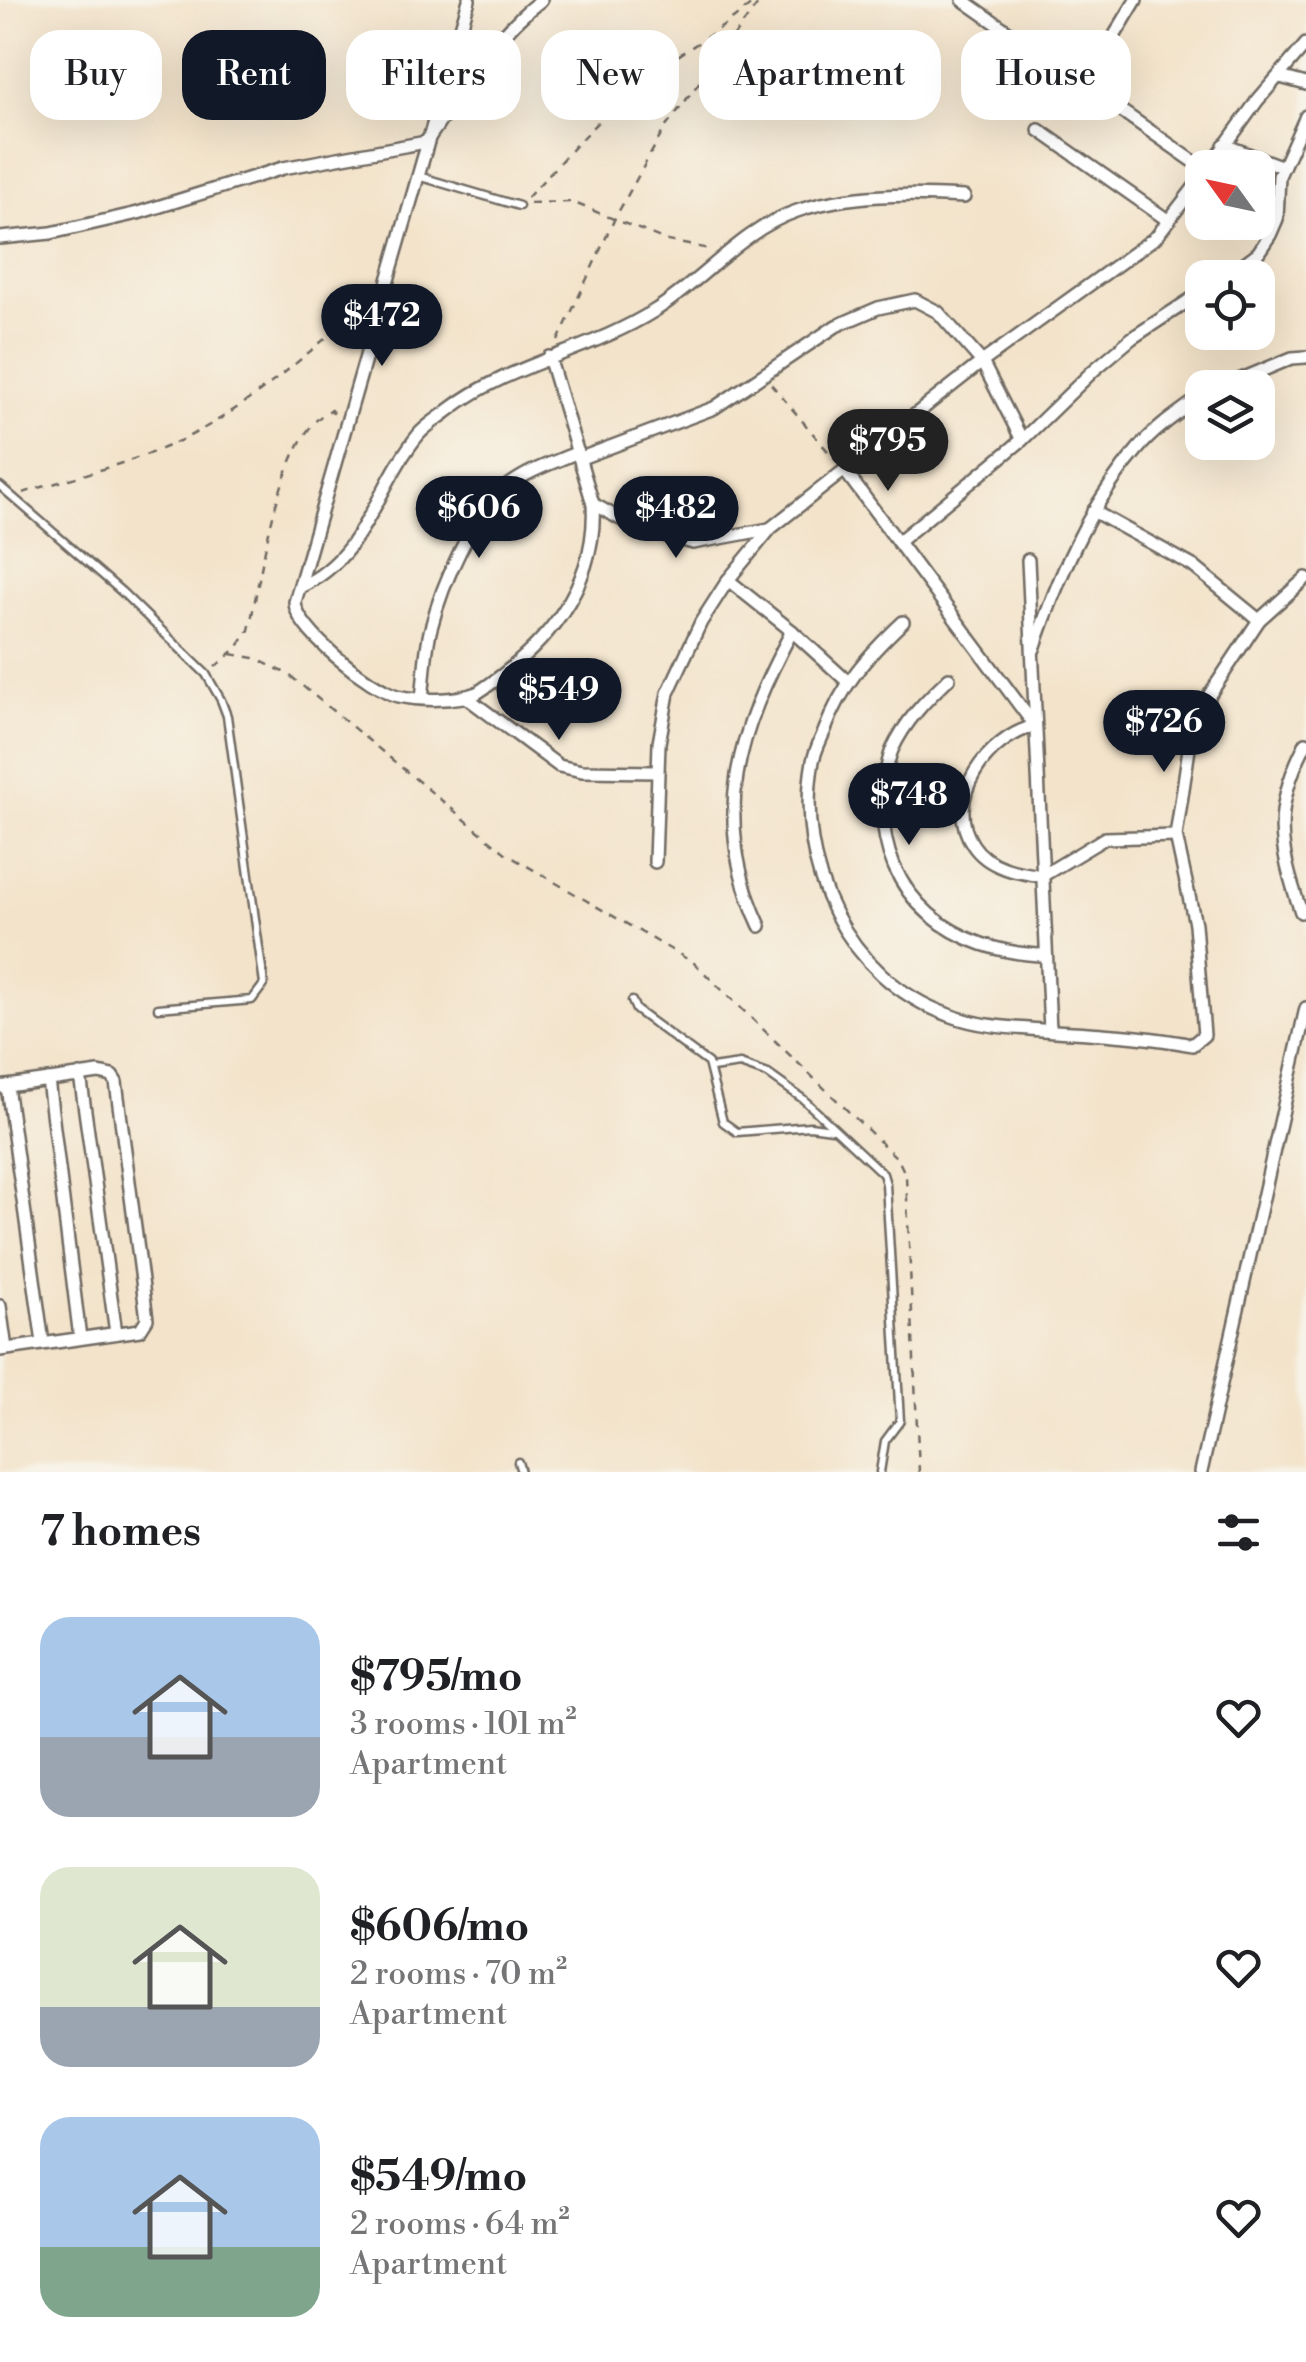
<!DOCTYPE html>
<meta charset="utf-8">
<style>
:root{--surface:#fff;--page:#f2f2f2;--text:#202124;--muted:#757577;--accent:#111827}
body{margin:0;font-family:"Libre Bodoni",serif;background:var(--page);color:var(--text);height:100vh;display:flex;flex-direction:column;font-size:38px;white-space:nowrap}
*{box-sizing:border-box;margin:0}
p{font-size:32px;color:var(--muted)}
.icon{flex:none;width:55px;height:55px;fill:none;stroke:currentColor;stroke-width:2;stroke-linecap:round;stroke-linejoin:round}
.map{position:relative;height:1472px;overflow:hidden}
.details{display:flex;flex-direction:column;background:var(--surface);flex:1}
.details>*{flex:none}
.banner{position:absolute;left:30px;top:30px;width:1248px;height:90px;display:flex;gap:20px}
.needle{width:65px;rotate:303deg}
.controls{position:absolute;left:1185px;top:150px;display:grid;gap:20px}
.controls a{display:grid;place-items:center;width:90px;height:90px;border-radius:20px;background:var(--surface);box-shadow:0 10px 40px #0002;font-size:50px}
.price{position:absolute;translate:-50% -85px;padding:0 22px;border-radius:35px;background:var(--accent);color:#fff;font-size:32px;line-height:65px;filter:drop-shadow(0 2px 5px #0008)}
.price::after{content:'';position:absolute;left:50%;top:60px;width:30px;height:22px;margin-left:-15px;background:inherit;clip-path:polygon(0 0,100% 0,50% 100%)}
.price.on{background:#222;color:#fff}
ul{padding:0;list-style:none}
li{display:flex;align-items:center;gap:30px;height:250px;padding:0 40px}
li span{display:grid;place-items:center;flex:none;width:280px;height:200px;border-radius:30px;color:#555}
li>.icon{margin-inline-start:auto}
span .icon{width:120px;height:120px;fill:#fffc;stroke-width:1}
li b{font-size:42px}
h2{display:flex;justify-content:space-between;align-items:center;height:120px;padding:0 40px;font-size:42px}
.pill{padding:0 35px;border-radius:30px;background:var(--surface);box-shadow:0 10px 40px #0002;font-size:35px;line-height:90px}
.pill.on{background:var(--accent);color:#fff}
.map>svg:first-child{display:block}
</style>
<div class="map">
<svg width="1306" height="1472" viewBox="0 0 1306 1472">
<rect width="100%" height="100%" fill="#f7f3e8"/>
<filter id="ink" filterUnits="userSpaceOnUse"><feTurbulence type="fractalNoise" baseFrequency=".01" numOctaves="2"/><feDisplacementMap in="SourceGraphic" scale="20" xChannelSelector="R" yChannelSelector="G"/><feConvolveMatrix kernelMatrix="1 2 1 2 8 2 1 2 1" color-interpolation-filters="sRGB"/></filter>
<filter id="wash" filterUnits="userSpaceOnUse"><feTurbulence type="fractalNoise" baseFrequency=".0048" numOctaves="4" result="noise"/><feDisplacementMap in="SourceGraphic" scale="40" xChannelSelector="R" yChannelSelector="G"/><feGaussianBlur stdDeviation="2.25" result="paint"/><feColorMatrix in="noise" values="0 0 0 0 0 0 0 0 0 0 0 0 0 0 0 0 0 1.4 0 .05"/><feComposite in="paint" operator="in"/></filter>
<g filter="url(#wash)">
<rect width="100%" height="100%" fill="#f3e3ca"/>
</g>
<g filter="url(#ink)">
<g fill="none" stroke-linecap="round" stroke-linejoin="round">
<defs>
<g id="lane">
<polyline points="418,176 519,206"/>
<polyline points="0,486 122,592 206,674 221,700 227,716 264,984 252,1000 158,1008"/>
<polyline points="632,1001 636,1010 708,1063 723,1122 737,1132 810,1126 832,1129"/>
<polyline points="712,1068 740,1064 768,1074 803,1099 883,1174 886,1184 900,1421 885,1441 880,1472"/>
<polyline points="518,1462 521,1472"/>
</g>
<g id="street">
<path d="M469,0L295,602C295,630 371,689 398,696C421,701 456,701 477,693C543,650 598,587 593,504L549,357"/>
<polyline points="963,0 1203,168"/>
<polyline points="1280,77 1306,84"/>
<polyline points="1086,83 1136,0"/>
<polyline points="1039,130 1169,221"/>
<polyline points="1224,145 1283,167"/>
<polyline points="1209,168 1257,101 1306,44"/>
<path d="M0,238L51,233L138,213L283,168L426,142C461,93 493,36 541,0"/>
<polyline points="1225,278 1258,253 1270,235 1277,219 1279,176 1306,116"/>
<polyline points="1220,388 1292,358 1306,357"/>
<polyline points="581,458 714,408 836,326 878,308 915,300 938,312 982,362 1022,440"/>
<polyline points="845,471 898,542"/>
<polyline points="593,504 635,527 693,543 769,529"/>
<polyline points="1093,511 1193,566 1259,620"/>
<polyline points="1028,560 1050,1030"/>
<polyline points="728,580 792,631 847,681"/>
<path d="M300,587C367,556 375,487 419,434C427,425 439,418 449,410C510,363 589,352 654,311C703,281 741,230 797,211C849,193 910,194 964,197"/>
<path d="M903,622C865,658 843,683 824,732C820,741 815,751 813,761C794,865 846,978 949,1015C983,1028 1020,1028 1055,1031C1101,1034 1147,1036 1192,1045L1204,1035L1195,924L1176,836L1189,749L1210,694L1259,620L1306,578"/>
<path d="M1034,649C1058,578 1087,508 1137,450C1154,429 1180,412 1202,396"/>
<path d="M949,678C927,699 905,721 892,750C886,765 884,786 883,802C879,898 956,954 1046,955"/>
<polyline points="466,697 559,766 582,771 657,772"/>
<path d="M422,698C425,675 425,650 431,628C442,585 472,513 508,486C529,470 555,462 578,452"/>
<path d="M1176,836L1105,838L1042,876C1018,873 988,868 973,845C942,799 988,737 1035,726L898,542L1022,440L1094,370L1132,338L1202,292"/>
<polyline points="655,862 659,743 668,693 701,622 728,580 771,528 982,362 1156,237 1202,177"/>
<path d="M1301,912C1278,845 1272,808 1306,743"/>
<path d="M760,926C709,818 739,730 792,631"/>
<polyline points="80,1075 116,1333"/>
<polyline points="48,1080 80,1338"/>
<polyline points="7,1086 43,1343"/>
<polyline points="0,1087 99,1073 112,1076 116,1082 147,1319 140,1330 0,1350"/>
<polyline points="0,1306 6,1349"/>
<polyline points="1201,1472 1306,1008"/>
</g>
</defs>
<use href="#lane" stroke="#716b63" stroke-width="11"/>
<use href="#street" stroke="#716b63" stroke-width="16"/>
<g stroke="#716b63" stroke-width="2.5" stroke-dasharray="8 8" stroke-linecap="butt">
<path d="M527,198C568,154 606,108 655,72C688,47 725,29 756,0"/>
<polyline points="530,203 572,202 668,241 710,249 710,252"/>
<polyline points="558,341 615,218 665,128 761,0"/>
<polyline points="771,384 837,462"/>
<path d="M23,493C64,480 107,469 148,454C220,428 277,380 334,331L345,329L359,334"/>
<polyline points="231,654 254,658 288,674 508,855 694,963 898,1159 906,1176 919,1472"/>
<path d="M215,667L237,648L249,630C261,576 279,433 331,410L334,414"/>
</g>
<use href="#lane" stroke="#fff" stroke-width="6"/>
<use href="#street" stroke="#fff" stroke-width="11"/>
</g>
</g>
</svg>
<div class="controls">
<a><svg class="needle" viewBox="-14 -14 28 28"><path d="M0-13l5 13h-10z" fill="#e53935"/><path d="M0 13l5-13h-10z" fill="#757577"/></svg></a>
<a><svg class="icon" aria-label="locate" viewBox="0 0 24 24"><circle cx="12" cy="12" r="6"/><path d="M12 2v4M12 18v4M2 12h4M18 12h4"/></svg></a>
<a><svg class="icon" aria-label="layers" viewBox="0 0 24 24"><path d="M12 4l9 5-9 5-9-5zM3 14l9 5 9-5"/></svg></a>
</div>
<b class="price" style="left:382px;top:369px">$472</b>
<b class="price on" style="left:888px;top:494px">$795</b>
<b class="price" style="left:479px;top:561px">$606</b>
<b class="price" style="left:676px;top:561px">$482</b>
<b class="price" style="left:559px;top:743px">$549</b>
<b class="price" style="left:1164px;top:775px">$726</b>
<b class="price" style="left:909px;top:848px">$748</b>
<div class="banner">
<a class="pill">Buy</a>
<a class="pill on">Rent</a>
<a class="pill">Filters</a>
<a class="pill">New</a>
<a class="pill">Apartment</a>
<a class="pill">House</a>
</div>
</div>
<section class="details">
<h2>7 homes<svg class="icon" aria-label="filters" viewBox="0 0 24 24"><path d="M4 7h16M4 17h16"/><circle cx="9" cy="7" r="2"/><circle cx="15" cy="17" r="2"/></svg></h2>
<ul>
<li><span style="background:linear-gradient(#a9c7e8 60%,#9aa5b1 0)"><svg class="icon" aria-label="home" viewBox="0 0 24 24"><path d="M3 11l9-7 9 7M6 9v11h12V9"/></svg></span><div><b>$795/mo</b><p>3 rooms · 101 m²</p><p>Apartment</p></div><svg class="icon" aria-label="heart" viewBox="0 0 24 24"><path d="M12 20l-8-8c-3-5 5-10 8-4 3-6 11-1 8 4z"/></svg></li>
<li><span style="background:linear-gradient(#dfe7d0 70%,#9aa5b1 0)"><svg class="icon" aria-label="home" viewBox="0 0 24 24"><path d="M3 11l9-7 9 7M6 9v11h12V9"/></svg></span><div><b>$606/mo</b><p>2 rooms · 70 m²</p><p>Apartment</p></div><svg class="icon" aria-label="heart" viewBox="0 0 24 24"><path d="M12 20l-8-8c-3-5 5-10 8-4 3-6 11-1 8 4z"/></svg></li>
<li><span style="background:linear-gradient(#a9c7e8 65%,#7fa58c 0)"><svg class="icon" aria-label="home" viewBox="0 0 24 24"><path d="M3 11l9-7 9 7M6 9v11h12V9"/></svg></span><div><b>$549/mo</b><p>2 rooms · 64 m²</p><p>Apartment</p></div><svg class="icon" aria-label="heart" viewBox="0 0 24 24"><path d="M12 20l-8-8c-3-5 5-10 8-4 3-6 11-1 8 4z"/></svg></li>
</ul>
</section>
